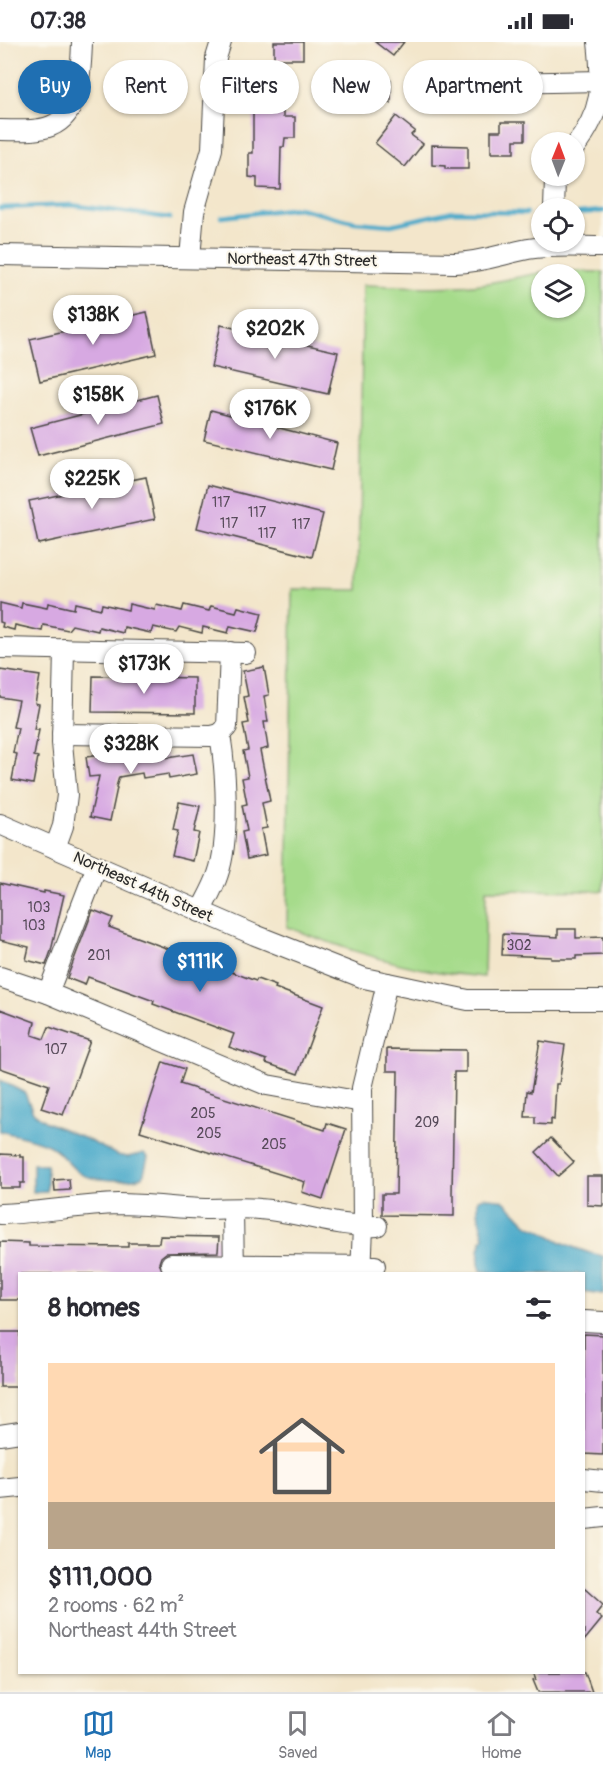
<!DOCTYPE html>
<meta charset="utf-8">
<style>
:root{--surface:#fff;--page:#f2f2f3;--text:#2b2b33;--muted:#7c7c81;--line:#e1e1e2;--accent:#1f6fb2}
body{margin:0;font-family:Pangolin,sans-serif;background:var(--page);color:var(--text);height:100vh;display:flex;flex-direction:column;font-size:22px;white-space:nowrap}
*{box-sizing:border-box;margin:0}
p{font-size:20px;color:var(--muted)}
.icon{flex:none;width:33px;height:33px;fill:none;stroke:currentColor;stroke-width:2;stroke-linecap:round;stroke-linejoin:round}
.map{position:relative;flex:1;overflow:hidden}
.panel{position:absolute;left:18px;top:1230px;width:567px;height:402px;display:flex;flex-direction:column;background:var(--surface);border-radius:0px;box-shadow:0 2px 4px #0004}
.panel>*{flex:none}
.banner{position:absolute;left:18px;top:18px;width:567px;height:54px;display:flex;gap:12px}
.needle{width:39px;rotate:1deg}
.buttons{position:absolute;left:531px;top:90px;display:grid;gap:12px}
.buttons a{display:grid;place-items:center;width:54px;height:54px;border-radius:50%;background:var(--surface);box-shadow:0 2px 4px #0004;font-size:30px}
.price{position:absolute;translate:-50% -51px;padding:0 14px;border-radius:21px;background:#fff;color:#222;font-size:20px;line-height:39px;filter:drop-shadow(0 2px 3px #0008)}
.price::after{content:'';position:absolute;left:50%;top:36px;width:18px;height:14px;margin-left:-9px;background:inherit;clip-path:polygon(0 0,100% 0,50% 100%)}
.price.selected{background:var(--accent);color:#fff}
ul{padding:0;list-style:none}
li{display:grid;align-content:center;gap:12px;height:318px;padding:0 30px}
li span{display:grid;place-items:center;height:186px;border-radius:0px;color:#555}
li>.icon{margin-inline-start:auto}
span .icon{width:108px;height:108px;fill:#fffc;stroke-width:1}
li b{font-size:26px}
h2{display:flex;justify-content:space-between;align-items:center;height:72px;padding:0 30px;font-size:26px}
.tag{padding:0 21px;border-radius:27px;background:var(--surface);box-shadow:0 2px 4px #0004;font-size:21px;line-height:54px}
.tag.selected{background:var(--accent);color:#fff}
.status{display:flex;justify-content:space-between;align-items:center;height:42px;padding:0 30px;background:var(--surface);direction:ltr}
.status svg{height:16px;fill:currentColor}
.dock{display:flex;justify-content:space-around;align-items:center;height:84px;border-top:2px solid var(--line);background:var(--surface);font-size:16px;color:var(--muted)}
.dock a{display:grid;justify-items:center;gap:3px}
.dock .selected{color:var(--accent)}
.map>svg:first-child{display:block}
</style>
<div class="status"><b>07:38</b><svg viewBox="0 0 49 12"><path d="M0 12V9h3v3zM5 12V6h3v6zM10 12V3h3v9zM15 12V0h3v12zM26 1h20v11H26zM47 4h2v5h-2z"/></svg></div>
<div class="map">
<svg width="603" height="1650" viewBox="0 0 603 1650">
<rect width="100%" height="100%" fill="#fbf7ec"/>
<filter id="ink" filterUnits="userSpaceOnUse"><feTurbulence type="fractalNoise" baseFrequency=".0167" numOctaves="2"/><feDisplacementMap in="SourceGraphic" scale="12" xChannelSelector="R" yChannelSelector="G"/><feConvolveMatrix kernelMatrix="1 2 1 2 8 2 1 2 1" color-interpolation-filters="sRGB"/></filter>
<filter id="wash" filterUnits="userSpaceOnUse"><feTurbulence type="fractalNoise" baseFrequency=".008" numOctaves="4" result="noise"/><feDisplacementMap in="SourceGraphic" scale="24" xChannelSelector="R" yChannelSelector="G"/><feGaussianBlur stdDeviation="1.35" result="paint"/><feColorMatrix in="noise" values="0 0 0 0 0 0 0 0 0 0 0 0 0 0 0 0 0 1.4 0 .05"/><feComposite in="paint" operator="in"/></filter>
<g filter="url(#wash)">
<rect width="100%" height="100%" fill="#f3e6cb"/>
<path fill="#a6db8b" stroke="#68835b" stroke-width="1.5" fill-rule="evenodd" d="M559,229L603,230V849L486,848L484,935C467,933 450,932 433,929C383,920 335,903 287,885L292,547L358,548L363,243C402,244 442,247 481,242C507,239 532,230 559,229ZM542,232H574V266H542Z"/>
<g fill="#4caaca" stroke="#3c6a7a" stroke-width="1.5">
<path d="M0,1038L25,1051L33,1070L46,1080L84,1096L117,1113L128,1115L144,1111L148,1115L143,1135C127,1139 90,1140 78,1130C68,1122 61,1111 50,1104C34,1096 17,1094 0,1089Z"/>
<polygon points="33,1122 47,1123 47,1149 33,1150"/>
<path d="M485,1155C490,1157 494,1156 499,1157C509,1159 520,1178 530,1184C536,1187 542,1188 547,1192C565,1203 582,1210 603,1214V1253L584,1250V1232H502L481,1229C477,1218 478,1204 484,1195C480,1181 477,1172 478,1157Z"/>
</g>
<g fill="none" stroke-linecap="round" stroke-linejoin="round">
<g stroke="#4caaca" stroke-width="4.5">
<polyline points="0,166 71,163 170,176"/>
<polyline points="579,171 603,169"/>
<polyline points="221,175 298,166 355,180 391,183 453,169 527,171"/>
</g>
</g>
<g id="blocks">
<g fill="#d7a9e2">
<rect x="274" y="0" width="29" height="17"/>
<polygon points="375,0 404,0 393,14"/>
<polygon points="253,26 283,26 283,75 295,75 295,96 285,96 284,105 281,105 280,147 257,146 257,136 249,135 249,111 253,111"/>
<polygon points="381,28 374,38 391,38 391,61 373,61 373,51 364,51 360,56 359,29"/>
<polygon points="396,74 415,89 411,93 423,102 405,125 375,101"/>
<polygon points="501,80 525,80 525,98 514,98 514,111 491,111 491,89 501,89"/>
<polygon points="432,103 468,104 468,127 445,127 445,124 432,123"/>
<polygon points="147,270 156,312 40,339 30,297"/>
<polygon points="221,283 338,310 328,352 211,325"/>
<polygon points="157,353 164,382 38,414 30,386"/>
<polygon points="211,368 337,401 331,428 204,398"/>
<polygon points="146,435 155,477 38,502 29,459"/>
<polygon points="208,443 323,472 312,515 197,486"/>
<polygon points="0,561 21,566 22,561 47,566 48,561 74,567 75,561 101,567 102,562 128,568 129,562 155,568 156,563 182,569 184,563 209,569 211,564 236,570 238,565 262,571 257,590 230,584 228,591 203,585 202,591 179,585 176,590 153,585 151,591 124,585 123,591 99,585 98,589 72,583 68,588 43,583 42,589 15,583 14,588 2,585 3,581 0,580"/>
<polygon points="264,625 269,653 264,654 268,680 264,680 268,706 260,708 270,759 262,761 267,786 261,787 266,813 247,817 242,790 247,789 242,763 247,762 242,736 248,735 243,709 248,708 243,682 249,681 244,655 248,654 243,629"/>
<polygon points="0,628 40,634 35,661 39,662 34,688 39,688 34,714 38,715 33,742 12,738 17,712 13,711 18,686 13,685 19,658 0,655"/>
<polygon points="93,634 195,636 195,671 92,670"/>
<polygon points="140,710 141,715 167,711 167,716 193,712 197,732 169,737 168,732 143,736 142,731 119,735 116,745 117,746 110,779 90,775 99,734 89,735 86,715 113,711 114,714"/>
<polygon points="179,760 200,764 194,790 199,791 193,819 172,814 178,789 173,788"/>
<polygon points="0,841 44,851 44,849 64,853 51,909 46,923 26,918 29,905 0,898"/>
<polygon points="93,868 113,876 109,885 256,939 257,937 276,944 275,946 323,964 298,1032 266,1021 267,1018 229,1005 234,992 153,962 154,959 88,935 85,943 67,936"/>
<polygon points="558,887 576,887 576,896 603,895 603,913 576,914 576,917 551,917 551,915 502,913 503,892 558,895"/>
<polygon points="0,967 35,980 32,993 44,997 49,985 90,999 63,1073 41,1066 49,1043 0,1026"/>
<polygon points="540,999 565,1003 559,1042 556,1042 554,1078 551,1077 551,1083 535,1082 535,1075 525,1075 527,1049 531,1050"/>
<polygon points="387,1007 466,1008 466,1030 454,1030 452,1153 454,1153 454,1174 382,1173 382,1152 396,1152 398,1029 387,1029"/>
<polygon points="163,1020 185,1027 180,1042 325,1088 327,1081 346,1087 323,1157 302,1150 305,1140 140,1089"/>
<polygon points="551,1096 574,1120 558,1134 536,1110"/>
<polygon points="0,1112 20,1113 20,1115 24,1115 24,1141 20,1141 20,1146 0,1146"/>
<polygon points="587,1134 603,1134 603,1164 587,1163"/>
<polygon points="69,1137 70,1148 55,1149 54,1138"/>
<polygon points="160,1194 219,1195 218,1210 166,1211 161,1215 159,1221 164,1232 20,1232 20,1258 0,1258 0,1200 29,1201 29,1204 128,1205 128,1201 159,1201"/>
<rect x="0" y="1290" width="20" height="55"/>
<polygon points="584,1292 603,1293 603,1413 584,1412"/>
<polygon points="584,1546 603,1563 596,1572 602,1577 584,1599"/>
<polygon points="533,1630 585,1630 592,1650 538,1650 533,1638 536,1637"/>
</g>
</g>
</g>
<g filter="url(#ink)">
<use href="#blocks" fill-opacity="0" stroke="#494743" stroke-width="1.5"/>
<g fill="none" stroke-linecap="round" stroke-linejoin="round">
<defs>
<g id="minor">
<polyline points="456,42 602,39"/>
<path d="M0,88C17,88 36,90 51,84C81,72 81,26 82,0"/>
<path d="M574,106C603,69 603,44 598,0"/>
<polyline points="554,166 555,138 557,134"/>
<path d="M0,213L455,221C483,220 502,212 528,207C553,203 578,205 603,205"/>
<polyline points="190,216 194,170 212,107 216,16 221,0"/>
<polyline points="0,606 246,611"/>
<polyline points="62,692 212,694 220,692"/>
<polyline points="220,692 227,685 230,610"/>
<polyline points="0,782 255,893 364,936 468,958 603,958"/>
<polyline points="55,806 63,784 67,753 62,701 64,607"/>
<path d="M200,870C206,858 214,845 218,832C230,798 226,728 220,692"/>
<polyline points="0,935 48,951 267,1043 362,1060"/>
<polyline points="48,951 97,824"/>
<polyline points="233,1167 234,1232"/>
<path d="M0,1172C40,1171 79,1163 118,1162C147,1162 176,1166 205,1167C223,1167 242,1165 260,1167C300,1170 338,1186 377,1184"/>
<polyline points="171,1222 375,1224"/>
<polyline points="361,1232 363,1185 362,1046 387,941"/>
<polyline points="584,1279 603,1280"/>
<polyline points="0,1393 20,1390"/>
<polyline points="584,1437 603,1439"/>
<polyline points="0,1447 20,1445"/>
<polyline points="584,1477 603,1475"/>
</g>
</defs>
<use href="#minor" stroke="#494743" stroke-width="22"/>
<use href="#minor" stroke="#fff" stroke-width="20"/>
</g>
</g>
<g text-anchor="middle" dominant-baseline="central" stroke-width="4.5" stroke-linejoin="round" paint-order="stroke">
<g font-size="14" fill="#564a59">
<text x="221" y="460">117</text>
<text x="257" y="470">117</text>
<text x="229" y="481">117</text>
<text x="301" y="482">117</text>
<text x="267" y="491">117</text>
<text x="39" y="865">103</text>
<text x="34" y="883">103</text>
<text x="519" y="903">302</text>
<text x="99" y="913">201</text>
<text x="56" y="1007">107</text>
<text x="203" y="1071">205</text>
<text x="427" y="1080">209</text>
<text x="209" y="1091">205</text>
<text x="274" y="1102">205</text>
</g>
<g font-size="16" fill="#2b2b2b" stroke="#fbf7ec">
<text transform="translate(302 218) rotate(1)">Northeast 47th Street</text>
<text transform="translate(143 845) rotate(24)">Northeast 44th Street</text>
</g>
</g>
</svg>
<div class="buttons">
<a><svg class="needle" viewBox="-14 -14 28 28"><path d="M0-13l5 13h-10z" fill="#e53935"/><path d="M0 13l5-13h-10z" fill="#7c7c81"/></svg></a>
<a><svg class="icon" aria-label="locate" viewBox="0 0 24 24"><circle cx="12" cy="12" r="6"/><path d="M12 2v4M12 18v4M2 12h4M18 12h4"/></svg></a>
<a><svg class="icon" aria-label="layers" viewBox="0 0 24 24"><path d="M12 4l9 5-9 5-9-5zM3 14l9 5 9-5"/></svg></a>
</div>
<b class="price" style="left:93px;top:304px">$138K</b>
<b class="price" style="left:275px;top:318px">$202K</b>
<b class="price" style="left:98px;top:384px">$158K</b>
<b class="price" style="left:270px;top:398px">$176K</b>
<b class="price" style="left:92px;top:468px">$225K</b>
<b class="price" style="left:144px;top:653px">$173K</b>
<b class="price" style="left:131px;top:733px">$328K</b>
<b class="price selected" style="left:200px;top:951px">$111K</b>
<div class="banner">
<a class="tag selected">Buy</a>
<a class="tag">Rent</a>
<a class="tag">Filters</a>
<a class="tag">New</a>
<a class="tag">Apartment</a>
</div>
<section class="panel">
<h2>8 homes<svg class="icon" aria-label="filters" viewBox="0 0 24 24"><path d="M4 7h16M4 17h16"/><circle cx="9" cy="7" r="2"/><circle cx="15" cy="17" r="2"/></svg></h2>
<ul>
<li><span style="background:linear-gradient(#ffd9b3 75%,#b9a48a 0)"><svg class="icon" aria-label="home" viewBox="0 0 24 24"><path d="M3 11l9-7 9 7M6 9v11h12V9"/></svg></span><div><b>$111,000</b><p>2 rooms · 62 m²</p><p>Northeast 44th Street</p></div></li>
</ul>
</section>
</div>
<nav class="dock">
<a class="selected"><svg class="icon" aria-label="map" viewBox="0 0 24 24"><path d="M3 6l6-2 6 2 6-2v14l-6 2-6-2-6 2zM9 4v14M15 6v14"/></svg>Map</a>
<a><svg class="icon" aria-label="saved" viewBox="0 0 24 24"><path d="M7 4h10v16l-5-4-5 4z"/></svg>Saved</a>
<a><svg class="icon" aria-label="home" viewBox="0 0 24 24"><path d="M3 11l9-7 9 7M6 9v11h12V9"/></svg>Home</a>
</nav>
